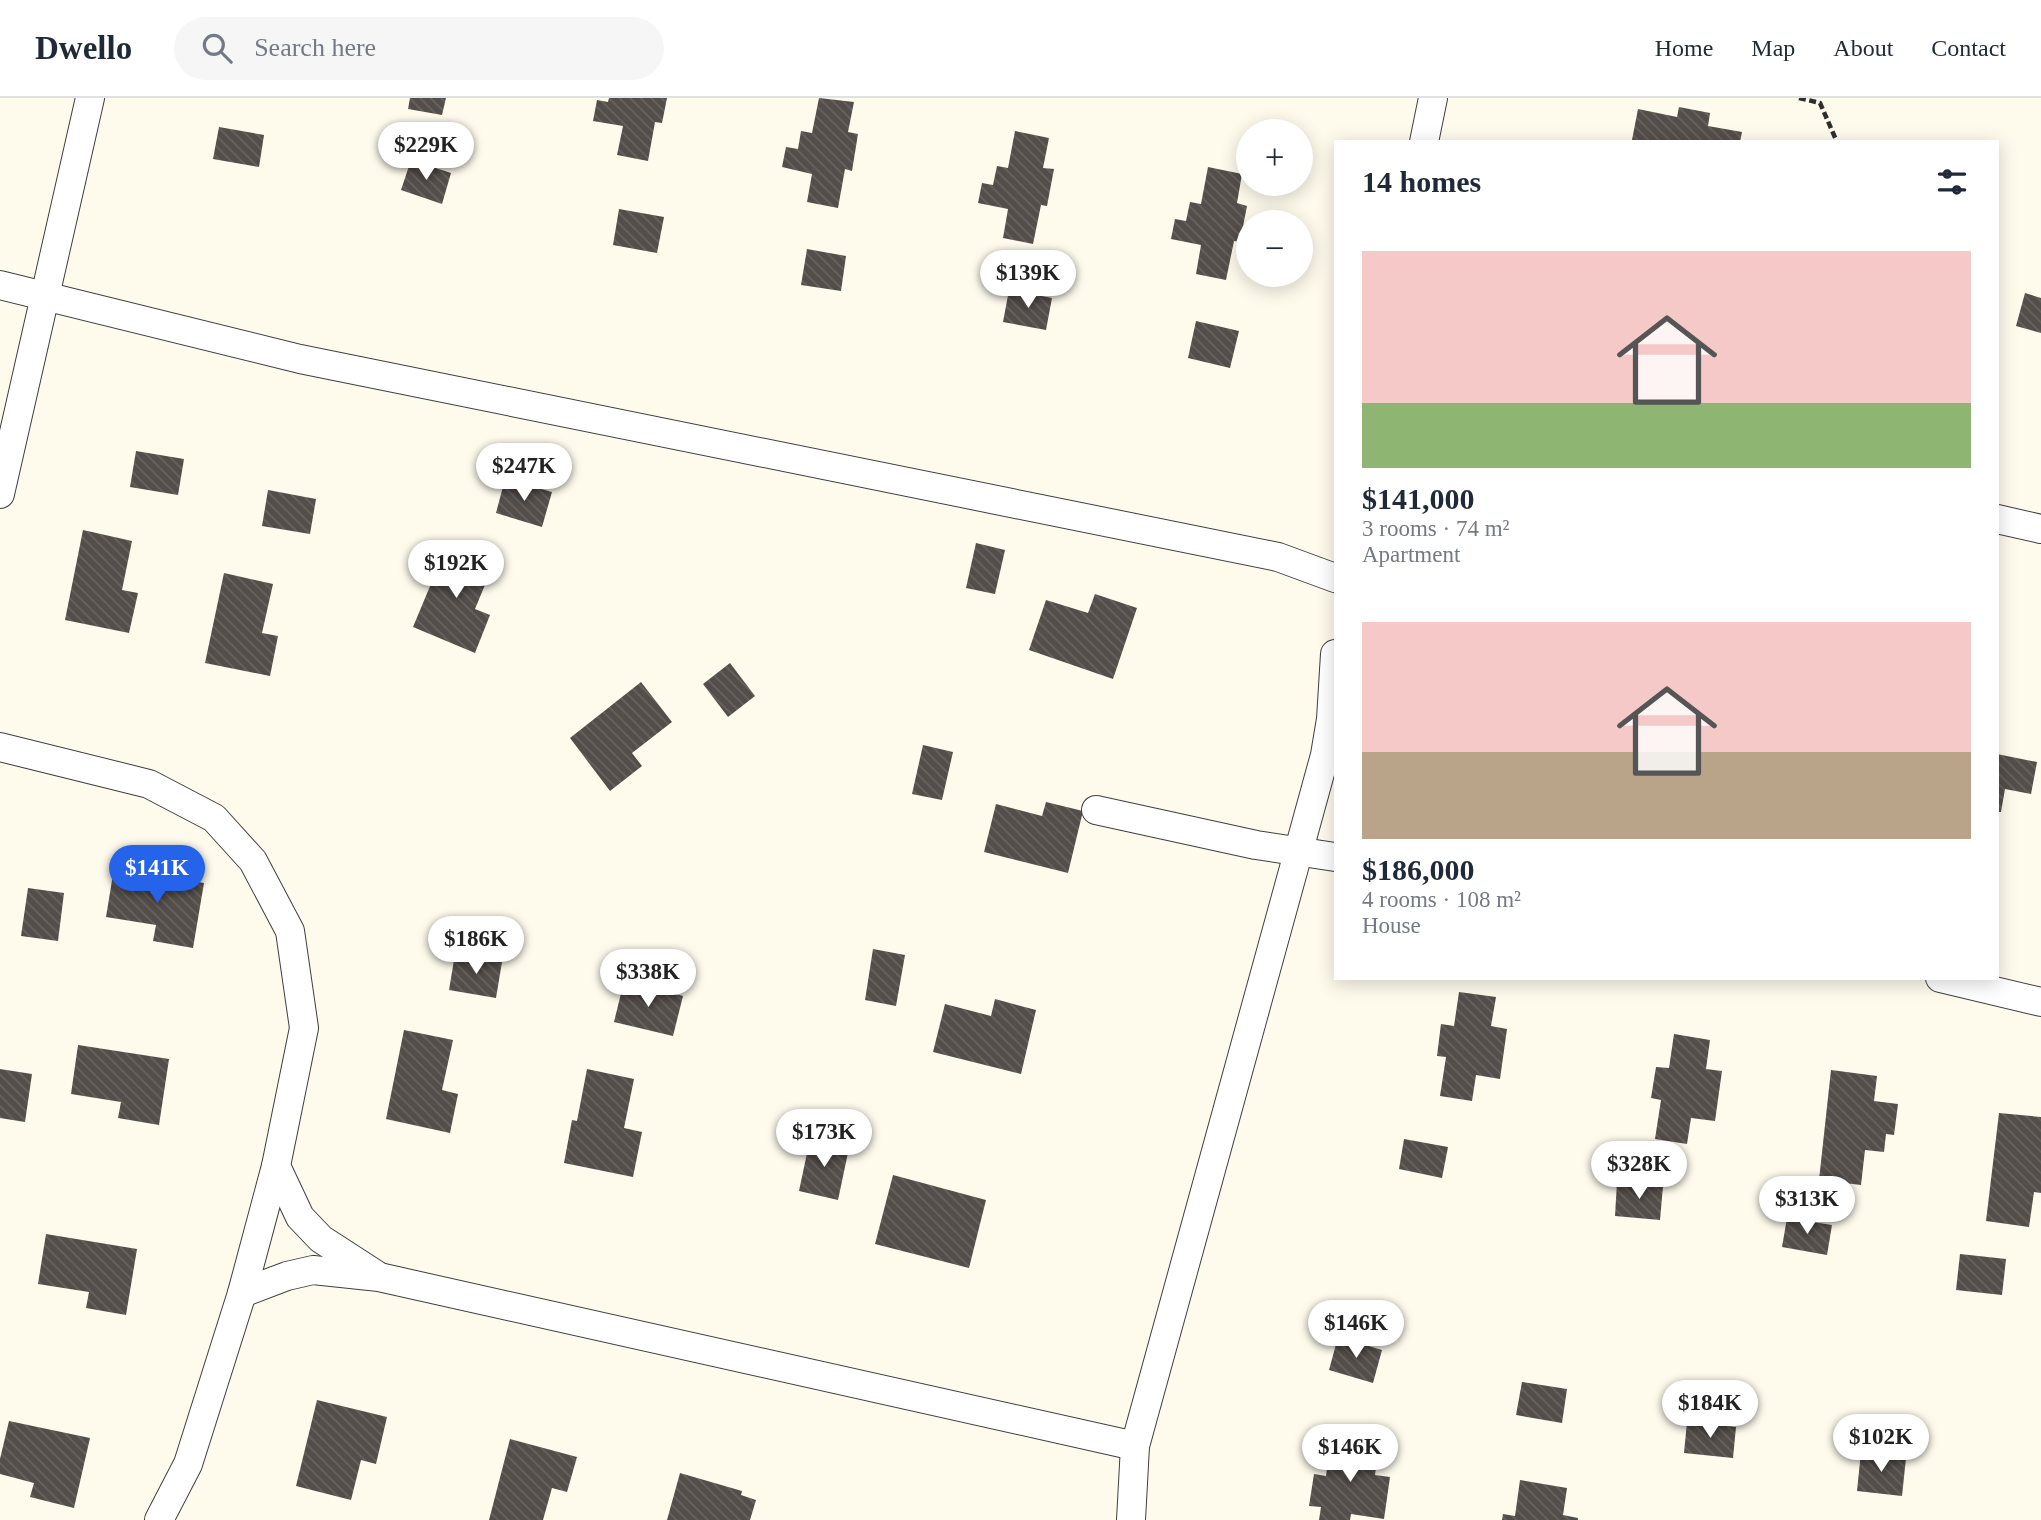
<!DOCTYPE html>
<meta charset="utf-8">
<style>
:root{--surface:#fff;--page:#f6f6f7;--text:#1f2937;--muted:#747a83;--line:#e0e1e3;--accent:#2563eb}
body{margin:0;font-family:Georgia,serif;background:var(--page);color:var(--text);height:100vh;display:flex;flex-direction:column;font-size:26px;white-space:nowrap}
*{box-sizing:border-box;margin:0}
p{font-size:23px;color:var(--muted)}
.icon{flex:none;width:38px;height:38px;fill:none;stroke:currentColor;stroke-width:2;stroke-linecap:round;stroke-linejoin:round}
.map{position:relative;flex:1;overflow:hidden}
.drawer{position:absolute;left:1334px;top:42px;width:665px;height:840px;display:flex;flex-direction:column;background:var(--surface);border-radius:0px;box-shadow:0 4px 18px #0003}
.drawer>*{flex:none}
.buttons{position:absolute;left:1236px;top:21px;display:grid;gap:14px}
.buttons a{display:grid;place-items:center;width:77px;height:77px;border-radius:50%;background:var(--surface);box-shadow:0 4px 18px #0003;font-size:35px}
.price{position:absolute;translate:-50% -60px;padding:0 16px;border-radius:24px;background:#fff;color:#222;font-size:23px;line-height:46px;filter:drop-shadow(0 2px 4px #0008)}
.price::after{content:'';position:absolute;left:50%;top:42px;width:21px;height:16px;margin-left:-10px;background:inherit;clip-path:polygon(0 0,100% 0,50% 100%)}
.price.current{background:var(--accent);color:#fff}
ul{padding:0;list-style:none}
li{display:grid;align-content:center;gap:14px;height:371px;padding:0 28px}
li span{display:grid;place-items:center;height:217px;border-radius:0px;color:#555}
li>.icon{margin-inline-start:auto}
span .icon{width:126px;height:126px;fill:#fffc;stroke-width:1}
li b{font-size:30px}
h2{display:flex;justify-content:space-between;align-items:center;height:84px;padding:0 28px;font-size:30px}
header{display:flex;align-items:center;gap:42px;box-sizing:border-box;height:98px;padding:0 35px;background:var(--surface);border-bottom:2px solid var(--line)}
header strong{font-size:33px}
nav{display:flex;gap:38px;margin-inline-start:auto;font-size:24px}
.search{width:490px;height:63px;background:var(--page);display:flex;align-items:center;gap:18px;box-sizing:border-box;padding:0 24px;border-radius:38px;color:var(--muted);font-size:26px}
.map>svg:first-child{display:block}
</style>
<header>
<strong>Dwello</strong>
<div class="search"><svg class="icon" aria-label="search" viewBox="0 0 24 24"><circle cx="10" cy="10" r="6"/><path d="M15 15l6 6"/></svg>Search here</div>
<nav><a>Home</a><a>Map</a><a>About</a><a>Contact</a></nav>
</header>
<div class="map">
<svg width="2041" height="1422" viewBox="0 0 2041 1422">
<defs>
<pattern id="building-back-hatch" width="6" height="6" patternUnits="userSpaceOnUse" patternTransform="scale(1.75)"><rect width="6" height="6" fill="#544e4a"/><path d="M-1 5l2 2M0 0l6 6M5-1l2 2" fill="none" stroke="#686360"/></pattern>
</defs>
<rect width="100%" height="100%" fill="#fefbed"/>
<g fill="url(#building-back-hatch)">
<polygon points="410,0 446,0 442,17 408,11"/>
<polygon points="609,0 667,0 662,25 655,24 648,63 617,57 623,28 593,23 597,2 608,4"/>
<polygon points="819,0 854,4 848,34 858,36 852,73 845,71 838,110 807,104 812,76 782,69 786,49 798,51 801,33 812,35"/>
<polygon points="1679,9 1710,15 1708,28 1742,34 1740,44 1632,42 1638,11 1677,19"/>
<polygon points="219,29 264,37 259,69 213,61"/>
<polygon points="1015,33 1049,40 1043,70 1054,71 1047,108 1041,107 1033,146 1003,140 1008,111 978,105 982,85 993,87 997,68 1008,70"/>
<polygon points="411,62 451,75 442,106 401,92"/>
<polygon points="1208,69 1242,76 1237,105 1247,108 1240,144 1234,143 1226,182 1196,176 1201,147 1171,141 1175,121 1186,123 1190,104 1201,106"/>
<polygon points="619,111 664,119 657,155 613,147"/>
<polygon points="807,151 846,158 841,193 801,187"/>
<polygon points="1009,192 1052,200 1046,232 1003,224"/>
<polygon points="2025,195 2041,200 2041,235 2016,228"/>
<polygon points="1196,223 1239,233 1230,270 1188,260"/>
<polygon points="136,353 184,361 178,397 130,389"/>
<polygon points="505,381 552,394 542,429 496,415"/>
<polygon points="268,392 316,401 310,436 262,428"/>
<polygon points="83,432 132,443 122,492 138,495 129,535 65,522"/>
<polygon points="448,445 494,465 475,511 490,517 475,555 413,529"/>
<polygon points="976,445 1005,452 995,496 966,490"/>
<polygon points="224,475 273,486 262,535 278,538 270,578 205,565"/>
<polygon points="1095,496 1137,510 1113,581 1029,552 1046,502 1088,515"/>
<polygon points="730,565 755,598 728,619 703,586"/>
<polygon points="641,584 672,624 632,655 642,668 610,693 570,640"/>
<polygon points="923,647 953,654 942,702 912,696"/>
<polygon points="1997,656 2037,664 2031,696 2005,691 2001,714 1997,714"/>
<polygon points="1046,704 1083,713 1068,775 984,754 996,706 1042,718"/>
<polygon points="114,770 204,785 193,850 153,843 156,827 106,819"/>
<polygon points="28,790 64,795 58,843 21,838"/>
<polygon points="873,851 905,857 896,908 865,902"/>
<polygon points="455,856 502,864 496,900 449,892"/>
<polygon points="624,883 683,898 673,938 614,924"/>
<polygon points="1459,894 1496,899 1491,928 1507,931 1500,981 1476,977 1472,1003 1440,998 1446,959 1437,958 1441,926 1454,928"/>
<polygon points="995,901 1036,912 1021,976 933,954 945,906 991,918"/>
<polygon points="404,932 453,942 442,992 458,996 450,1035 386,1021"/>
<polygon points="1674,936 1710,942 1706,971 1722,973 1715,1023 1691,1020 1687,1046 1655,1041 1661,1002 1651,1000 1656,969 1669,970"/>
<polygon points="78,947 169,961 159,1027 118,1020 121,1004 71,996"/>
<polygon points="0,971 32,976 25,1024 0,1020"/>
<polygon points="587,971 634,981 624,1030 642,1034 633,1079 564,1065 572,1022 577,1023"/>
<polygon points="1831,972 1877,978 1874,1003 1898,1006 1894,1037 1886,1036 1884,1054 1865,1052 1861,1087 1819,1082"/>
<polygon points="1999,1015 2041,1019 2041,1095 2034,1094 2029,1129 1986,1123"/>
<polygon points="810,1041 849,1050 838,1102 799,1093"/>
<polygon points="1404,1041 1448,1049 1442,1080 1399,1071"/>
<polygon points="893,1077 986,1102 969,1170 875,1146"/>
<polygon points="1617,1084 1663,1088 1660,1122 1615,1118"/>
<polygon points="1787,1120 1832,1127 1827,1157 1782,1149"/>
<polygon points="46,1136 137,1151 126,1217 86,1210 89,1194 38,1186"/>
<polygon points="1960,1156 2006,1161 2002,1197 1956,1192"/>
<polygon points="1338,1239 1382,1252 1373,1285 1329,1272"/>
<polygon points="1522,1284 1567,1291 1562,1325 1516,1317"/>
<polygon points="317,1302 387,1319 376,1366 361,1362 351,1402 296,1388"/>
<polygon points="9,1323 90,1340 74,1410 30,1399 34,1385 0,1376 0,1361"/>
<polygon points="1687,1324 1736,1329 1733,1360 1684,1355"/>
<polygon points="510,1341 577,1359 567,1394 552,1390 543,1422 489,1422"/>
<polygon points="1331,1342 1379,1350 1375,1377 1390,1379 1384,1421 1351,1416 1350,1422 1319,1422 1321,1409 1309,1408 1314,1376 1326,1378"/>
<polygon points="1861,1354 1906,1360 1902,1398 1857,1393"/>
<polygon points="680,1375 742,1393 741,1397 756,1402 750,1422 667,1422"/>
<polygon points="1520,1382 1567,1390 1563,1417 1578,1420 1578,1422 1502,1422 1503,1416 1515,1418"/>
</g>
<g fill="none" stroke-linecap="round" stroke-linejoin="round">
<defs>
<g id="street">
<polyline points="1424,44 1433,0"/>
<polyline points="0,187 300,261 1278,459 1335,480"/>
<polyline points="0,396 90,0"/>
<polyline points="1997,421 2041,431"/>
<polyline points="0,649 149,686 214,720 253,763 290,833 304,930 276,1068 242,1195 188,1366 159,1422"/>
<polyline points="1096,712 1256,747 1335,759"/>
<polyline points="1940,880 2041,904"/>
<polyline points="276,1068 300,1119 321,1141 375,1176"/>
<polyline points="242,1195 287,1178 313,1172 379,1179 1135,1348"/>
<polyline points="1131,1422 1135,1348 1325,657 1331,621 1335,556"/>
</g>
</defs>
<use href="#street" stroke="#3f3f3f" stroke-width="30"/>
<polyline stroke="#2e2e2e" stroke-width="4.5" stroke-dasharray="7 3.5" stroke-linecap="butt" points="1799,0 1820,5 1837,44"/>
<use href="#street" stroke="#fff" stroke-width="28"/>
</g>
</svg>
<div class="buttons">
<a>+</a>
<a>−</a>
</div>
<b class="price" style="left:426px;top:84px">$229K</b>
<b class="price" style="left:1028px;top:212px">$139K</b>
<b class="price" style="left:524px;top:405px">$247K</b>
<b class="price" style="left:456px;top:502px">$192K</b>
<b class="price current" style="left:157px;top:807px">$141K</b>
<b class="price" style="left:476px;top:878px">$186K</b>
<b class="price" style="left:648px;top:911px">$338K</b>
<b class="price" style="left:824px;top:1071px">$173K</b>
<b class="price" style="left:1639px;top:1103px">$328K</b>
<b class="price" style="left:1807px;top:1138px">$313K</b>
<b class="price" style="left:1356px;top:1262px">$146K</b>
<b class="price" style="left:1710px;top:1342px">$184K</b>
<b class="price" style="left:1881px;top:1376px">$102K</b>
<b class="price" style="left:1350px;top:1386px">$146K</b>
<section class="drawer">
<h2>14 homes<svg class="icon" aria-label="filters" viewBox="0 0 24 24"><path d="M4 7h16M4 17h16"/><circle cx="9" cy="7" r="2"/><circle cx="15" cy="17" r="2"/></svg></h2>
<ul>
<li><span style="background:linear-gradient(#f6c9c9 70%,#8fb573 0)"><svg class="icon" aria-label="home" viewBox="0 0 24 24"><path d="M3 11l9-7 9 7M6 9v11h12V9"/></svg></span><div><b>$141,000</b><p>3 rooms · 74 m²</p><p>Apartment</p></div></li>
<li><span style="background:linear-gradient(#f6c9c9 60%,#b9a48a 0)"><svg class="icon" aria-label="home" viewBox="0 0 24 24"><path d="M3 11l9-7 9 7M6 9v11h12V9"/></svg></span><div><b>$186,000</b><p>4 rooms · 108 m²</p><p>House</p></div></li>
</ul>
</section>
</div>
